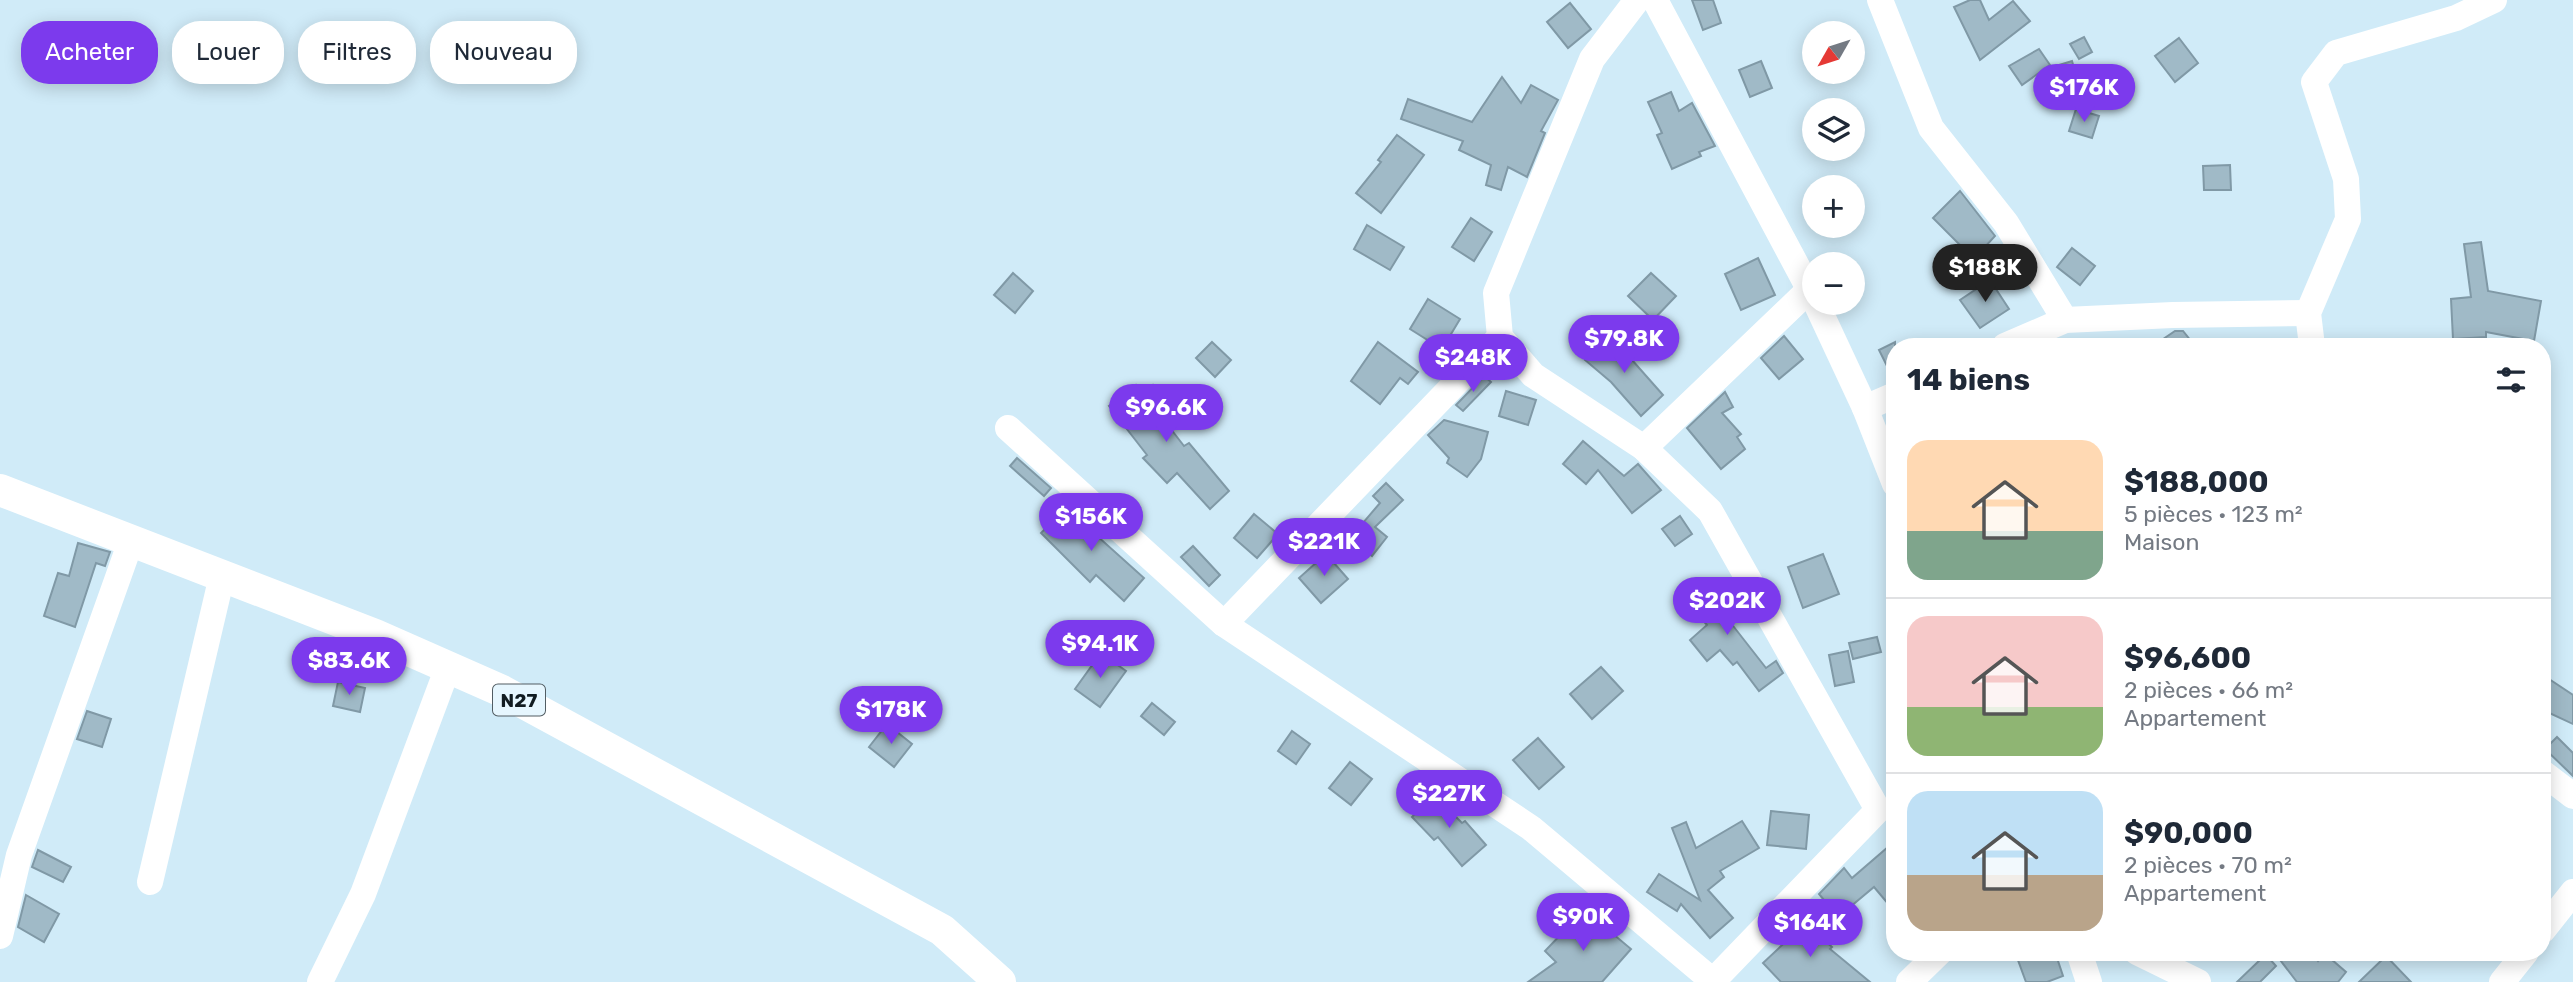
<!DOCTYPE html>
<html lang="fr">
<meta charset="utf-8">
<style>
:root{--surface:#fff;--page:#f2f2f3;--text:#1f2937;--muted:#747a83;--line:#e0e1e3;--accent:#7c3aed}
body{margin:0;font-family:Rubik,sans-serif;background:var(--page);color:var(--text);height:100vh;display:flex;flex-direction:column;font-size:26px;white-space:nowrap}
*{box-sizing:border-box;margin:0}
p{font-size:23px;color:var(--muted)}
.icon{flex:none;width:38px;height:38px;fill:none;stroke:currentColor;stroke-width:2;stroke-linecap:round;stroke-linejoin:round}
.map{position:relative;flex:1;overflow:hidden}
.drawer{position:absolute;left:1886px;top:338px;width:665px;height:623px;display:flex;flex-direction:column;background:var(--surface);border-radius:28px;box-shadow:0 4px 18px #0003}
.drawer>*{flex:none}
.hud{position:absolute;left:21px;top:21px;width:665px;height:63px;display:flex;gap:14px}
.needle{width:46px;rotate:231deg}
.buttons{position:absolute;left:1802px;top:21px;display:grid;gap:14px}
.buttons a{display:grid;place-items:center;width:63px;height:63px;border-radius:50%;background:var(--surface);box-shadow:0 4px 18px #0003;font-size:35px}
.price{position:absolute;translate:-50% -60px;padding:0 16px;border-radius:24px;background:var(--accent);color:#fff;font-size:23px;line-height:46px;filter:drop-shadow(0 2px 4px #0008)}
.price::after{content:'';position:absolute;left:50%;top:42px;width:21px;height:16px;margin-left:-10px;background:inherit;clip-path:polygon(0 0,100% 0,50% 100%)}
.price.current{background:#222;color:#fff}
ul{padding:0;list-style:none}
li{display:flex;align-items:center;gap:21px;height:175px;padding:0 21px}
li+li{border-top:2px solid var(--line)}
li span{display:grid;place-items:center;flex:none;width:196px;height:140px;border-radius:21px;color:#555}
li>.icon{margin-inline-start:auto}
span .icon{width:84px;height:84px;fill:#fffc;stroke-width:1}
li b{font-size:30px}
h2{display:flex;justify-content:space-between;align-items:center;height:84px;padding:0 21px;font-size:30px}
.tag{padding:0 24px;border-radius:28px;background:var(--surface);box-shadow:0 4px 18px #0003;font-size:24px;line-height:63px}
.tag.current{background:var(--accent);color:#fff}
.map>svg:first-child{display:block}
</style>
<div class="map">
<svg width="2573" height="982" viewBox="0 0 2573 982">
<rect width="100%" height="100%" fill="#d0ebf8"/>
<g fill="#a0bac7" stroke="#8099a6" stroke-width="2">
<polygon points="1692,0 1713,0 1721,23 1703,30"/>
<polygon points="1970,0 1980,0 1989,20 2013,1 2030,21 1980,60 1954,7"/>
<polygon points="1570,3 1591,29 1568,48 1547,22"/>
<polygon points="2084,37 2092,52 2079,59 2070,44"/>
<polygon points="2179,38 2198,63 2175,82 2155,56"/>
<polygon points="2039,49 2050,65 2022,85 2009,66"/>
<polygon points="1761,61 1772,88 1750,97 1739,70"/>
<polygon points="2072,61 2078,82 2063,87 2056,66"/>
<polygon points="1502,77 1521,103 1531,85 1558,100 1541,131 1545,133 1527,177 1508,167 1501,190 1486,185 1491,165 1459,150 1463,141 1401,119 1408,99 1472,122"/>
<polygon points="1671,92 1679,111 1692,103 1715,146 1699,152 1701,156 1672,169 1657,135 1662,133 1648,102"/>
<polygon points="2076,109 2099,116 2092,138 2069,131"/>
<polygon points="1397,135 1424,155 1381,213 1356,193 1381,162 1378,160"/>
<polygon points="2230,165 2231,190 2204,190 2203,166"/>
<polygon points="1960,191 1995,236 1951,284 1938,270 1961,246 1933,218"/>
<polygon points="1471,218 1492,232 1474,261 1452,247"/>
<polygon points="1367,225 1404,247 1390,270 1354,249"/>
<polygon points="2481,242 2488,291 2541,301 2534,341 2486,332 2486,337 2453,339 2451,299 2471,297 2464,244"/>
<polygon points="2072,248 2095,266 2080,285 2057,267"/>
<polygon points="1758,258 1775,295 1741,310 1725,274"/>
<polygon points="1013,273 1033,291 1015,313 994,295"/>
<polygon points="1651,273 1676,296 1653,320 1628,296"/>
<polygon points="1990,280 2009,309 1980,328 1960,300"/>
<polygon points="1428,299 1460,319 1442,349 1410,329"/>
<polygon points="2175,331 2183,331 2195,346 2153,346"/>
<polygon points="1608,335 1633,359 1632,360 1663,395 1641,416 1611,382 1585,360"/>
<polygon points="1784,336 1803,359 1779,379 1761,358"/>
<polygon points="1212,342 1231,360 1215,377 1196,358"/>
<polygon points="1378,342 1418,372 1408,384 1400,378 1380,404 1351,381"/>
<polygon points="1895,342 1895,379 1894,380 1879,350"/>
<polygon points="1484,376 1491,382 1463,411 1456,405"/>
<polygon points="1136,385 1143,394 1153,385 1172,405 1160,415 1184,446 1189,443 1229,491 1210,509 1177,473 1167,483 1143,458 1147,455 1109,406"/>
<polygon points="1506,391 1536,400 1528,425 1499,416"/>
<polygon points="1725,392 1733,407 1722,413 1741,434 1737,437 1745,449 1721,469 1687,428"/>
<polygon points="1444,420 1488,432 1481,459 1467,477 1447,463 1449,458 1428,435"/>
<polygon points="1583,441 1624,476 1638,464 1661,490 1632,513 1598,470 1586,484 1563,464"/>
<polygon points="1017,458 1051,488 1044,496 1010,466"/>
<polygon points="1386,483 1403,500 1375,527 1387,537 1372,556 1350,538 1380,503 1373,496"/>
<polygon points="1070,505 1098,533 1096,535 1144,578 1124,601 1096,575 1090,582 1041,533"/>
<polygon points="1254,514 1278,534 1257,558 1234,538"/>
<polygon points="1680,516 1692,534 1675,546 1662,529"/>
<polygon points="78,543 110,552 105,566 96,563 75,627 44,616 58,573 69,576"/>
<polygon points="1193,546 1220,575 1209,586 1181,557"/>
<polygon points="1326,554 1348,579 1321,603 1299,578"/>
<polygon points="1823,554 1839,594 1803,608 1788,567"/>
<polygon points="1710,581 1731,606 1723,613 1766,668 1776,661 1783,673 1759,691 1737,662 1733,665 1720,650 1707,661 1690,640 1707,625 1686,600"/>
<polygon points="1877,637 1881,652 1853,659 1849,643"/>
<polygon points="1848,651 1854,682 1835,686 1829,655"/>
<polygon points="1101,653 1126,671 1100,707 1075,689"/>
<polygon points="1601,667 1623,691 1592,719 1570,694"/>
<polygon points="2543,675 2573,695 2573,724 2543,710"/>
<polygon points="338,682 365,688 360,712 333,706"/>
<polygon points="1152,703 1175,722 1164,735 1141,716"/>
<polygon points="87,711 111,719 102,747 77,739"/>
<polygon points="887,724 912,744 894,767 869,747"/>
<polygon points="1292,731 1310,744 1296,764 1278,751"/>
<polygon points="2557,737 2573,753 2573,776 2545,749"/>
<polygon points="1538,738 1564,767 1539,789 1513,760"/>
<polygon points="1350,762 1372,779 1351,805 1329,788"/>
<polygon points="1434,795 1462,823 1465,821 1486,845 1462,866 1438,837 1434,840 1412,817"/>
<polygon points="1771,811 1809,815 1806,849 1767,845"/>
<polygon points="1742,821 1759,848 1720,871 1724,877 1708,890 1733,918 1710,938 1681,904 1677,911 1647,892 1659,874 1700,900 1672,828 1686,822 1696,848"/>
<polygon points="1895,841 1895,912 1874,887 1838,917 1819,894 1844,868 1852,878"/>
<polygon points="38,850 71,867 63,882 32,867"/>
<polygon points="26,895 59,914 44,942 18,927"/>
<polygon points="1582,908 1631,949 1602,982 1528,982 1556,962 1545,951 1569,926 1567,925"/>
<polygon points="1798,916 1832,947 1830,949 1870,982 1781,982 1763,963 1794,934 1787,927"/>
<polygon points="2015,952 2055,952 2063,976 2047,982 2026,982"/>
<polygon points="2274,952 2311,952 2318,961 2324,953 2346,972 2338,982 2297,982"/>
<polygon points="2386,956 2411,982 2359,982"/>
<polygon points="2263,957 2268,957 2276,966 2260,982 2237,982"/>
</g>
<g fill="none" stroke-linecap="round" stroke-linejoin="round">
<g stroke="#fff" stroke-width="26">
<polyline points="1637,0 1592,59 1496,293 1500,337 1533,375 1644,448 1710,511 1878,810 1713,981"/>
<polyline points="1655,0 1815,300"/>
<polyline points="1880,0 1931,128 2006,223 2065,320"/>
<polyline points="1816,303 1865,408 1895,484"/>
<polyline points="2005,346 2065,320 2173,315 2308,313"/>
<polyline points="2312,346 2308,313 2348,219 2346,179 2314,82 2336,53 2456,18 2494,0"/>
<polyline points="1865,408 1895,395"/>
<polyline points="1008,428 1224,624 1531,828 1714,982"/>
<polyline points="1644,448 1810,289"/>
<polyline points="1224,624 1500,337"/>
<polyline points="2543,773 2573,796"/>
<polyline points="150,882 222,576"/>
<polyline points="2543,930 2573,892"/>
<polyline points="0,936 19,855 131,541"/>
<polyline points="2079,952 2089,982"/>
<polyline points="2137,952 2198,982"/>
<polyline points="320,982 363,894 448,667"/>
<polyline points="1909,982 1940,952"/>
<polyline points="2502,982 2526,952"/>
</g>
<polyline stroke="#fff" stroke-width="32" points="0,490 375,635 502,691 942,930 1000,982"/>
</g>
<g text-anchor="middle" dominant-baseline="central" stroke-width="5" stroke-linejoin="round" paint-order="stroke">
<rect fill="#e6f6fe" stroke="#525d63" stroke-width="2" x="493" y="684.5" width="52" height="31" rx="5"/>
<g font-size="19" font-weight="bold" fill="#121c21">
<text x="519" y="700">N27</text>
</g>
</g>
</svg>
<div class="buttons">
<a><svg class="needle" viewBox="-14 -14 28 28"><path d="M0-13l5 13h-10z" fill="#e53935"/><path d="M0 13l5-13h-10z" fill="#747a83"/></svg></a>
<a><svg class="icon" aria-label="layers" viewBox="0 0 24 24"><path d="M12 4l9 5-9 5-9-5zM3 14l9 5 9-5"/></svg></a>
<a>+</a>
<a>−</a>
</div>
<b class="price" style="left:2084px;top:124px">$176K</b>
<b class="price current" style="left:1985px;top:304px">$188K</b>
<b class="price" style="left:1624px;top:375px">$79.8K</b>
<b class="price" style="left:1473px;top:394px">$248K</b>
<b class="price" style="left:1166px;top:444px">$96.6K</b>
<b class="price" style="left:1091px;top:553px">$156K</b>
<b class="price" style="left:1324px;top:578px">$221K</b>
<b class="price" style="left:1727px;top:637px">$202K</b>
<b class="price" style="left:1100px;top:680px">$94.1K</b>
<b class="price" style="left:349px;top:697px">$83.6K</b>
<b class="price" style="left:891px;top:746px">$178K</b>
<b class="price" style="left:1449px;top:830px">$227K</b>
<b class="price" style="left:1583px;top:953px">$90K</b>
<b class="price" style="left:1810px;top:959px">$164K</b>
<div class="hud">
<a class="tag current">Acheter</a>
<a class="tag">Louer</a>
<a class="tag">Filtres</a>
<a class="tag">Nouveau</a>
</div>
<section class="drawer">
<h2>14 biens<svg class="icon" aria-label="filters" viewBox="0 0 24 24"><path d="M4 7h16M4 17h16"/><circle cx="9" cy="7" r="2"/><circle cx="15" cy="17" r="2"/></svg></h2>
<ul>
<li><span style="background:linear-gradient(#ffd9b3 65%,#7fa58c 0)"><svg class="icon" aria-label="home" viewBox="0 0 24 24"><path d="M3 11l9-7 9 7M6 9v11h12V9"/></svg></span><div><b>$188,000</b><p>5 pièces · 123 m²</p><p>Maison</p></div></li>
<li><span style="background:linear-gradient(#f6c9c9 65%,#8fb573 0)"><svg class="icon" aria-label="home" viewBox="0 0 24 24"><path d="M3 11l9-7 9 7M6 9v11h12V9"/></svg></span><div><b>$96,600</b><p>2 pièces · 66 m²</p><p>Appartement</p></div></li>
<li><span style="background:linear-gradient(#bfe0f5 60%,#b9a48a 0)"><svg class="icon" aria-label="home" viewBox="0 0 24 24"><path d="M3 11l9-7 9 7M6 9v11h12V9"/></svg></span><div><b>$90,000</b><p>2 pièces · 70 m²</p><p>Appartement</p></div></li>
</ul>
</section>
</div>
